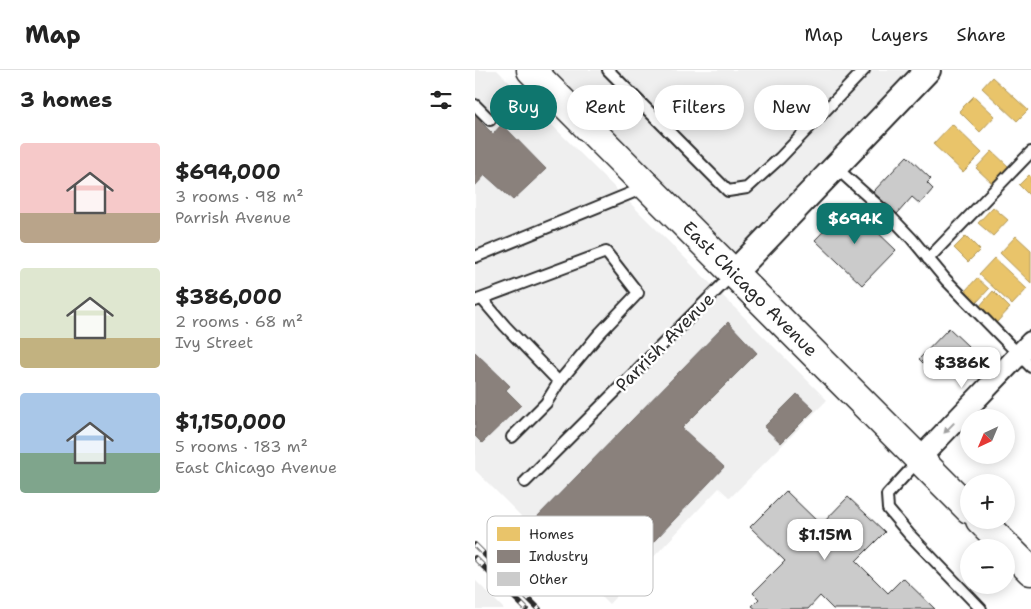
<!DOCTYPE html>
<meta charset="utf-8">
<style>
:root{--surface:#fff;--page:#f2f2f2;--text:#222;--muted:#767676;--line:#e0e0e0;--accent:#0f766e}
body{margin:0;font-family:"Shantell Sans",sans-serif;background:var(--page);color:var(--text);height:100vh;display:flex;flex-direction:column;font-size:19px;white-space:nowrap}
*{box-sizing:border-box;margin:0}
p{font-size:16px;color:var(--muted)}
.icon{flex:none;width:28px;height:28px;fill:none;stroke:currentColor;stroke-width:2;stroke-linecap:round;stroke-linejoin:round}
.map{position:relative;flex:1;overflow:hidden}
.side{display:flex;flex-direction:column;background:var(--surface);width:475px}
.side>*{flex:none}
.top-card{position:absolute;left:15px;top:15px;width:465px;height:45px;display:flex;gap:10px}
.needle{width:32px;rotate:224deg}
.tools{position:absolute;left:485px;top:339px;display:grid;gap:10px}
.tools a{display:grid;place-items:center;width:55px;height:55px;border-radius:50%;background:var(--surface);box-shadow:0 2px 12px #0003;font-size:25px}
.price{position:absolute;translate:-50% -42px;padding:0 11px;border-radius:10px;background:#fff;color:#222;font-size:16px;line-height:32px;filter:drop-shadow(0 1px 2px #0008)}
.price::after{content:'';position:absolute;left:50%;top:30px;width:15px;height:11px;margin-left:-8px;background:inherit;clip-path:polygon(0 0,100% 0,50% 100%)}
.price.current{background:var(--accent);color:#fff}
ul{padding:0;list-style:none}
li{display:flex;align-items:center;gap:15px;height:125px;padding:0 20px}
li span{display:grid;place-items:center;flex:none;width:140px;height:100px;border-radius:5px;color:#555}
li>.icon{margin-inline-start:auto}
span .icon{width:60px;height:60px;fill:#fffc;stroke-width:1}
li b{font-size:21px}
h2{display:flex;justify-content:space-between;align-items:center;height:60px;padding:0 20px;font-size:21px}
.chip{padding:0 18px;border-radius:22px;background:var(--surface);box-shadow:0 2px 12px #0003;font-size:18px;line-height:45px}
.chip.current{background:var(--accent);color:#fff}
header{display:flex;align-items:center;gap:30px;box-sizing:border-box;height:70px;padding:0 25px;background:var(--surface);border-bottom:1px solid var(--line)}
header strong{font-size:24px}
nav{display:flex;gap:28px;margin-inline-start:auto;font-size:18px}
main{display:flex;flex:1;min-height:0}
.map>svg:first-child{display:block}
</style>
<header>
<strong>Map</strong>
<nav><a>Map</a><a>Layers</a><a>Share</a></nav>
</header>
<main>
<section class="side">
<h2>3 homes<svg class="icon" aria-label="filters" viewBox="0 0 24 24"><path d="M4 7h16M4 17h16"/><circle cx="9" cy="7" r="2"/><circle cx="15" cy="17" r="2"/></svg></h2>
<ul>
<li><span style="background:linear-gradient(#f6c9c9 70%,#b9a48a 0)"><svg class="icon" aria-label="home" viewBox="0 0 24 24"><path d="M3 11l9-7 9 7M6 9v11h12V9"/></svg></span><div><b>$694,000</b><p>3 rooms · 98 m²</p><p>Parrish Avenue</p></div></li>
<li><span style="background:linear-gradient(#dfe7d0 70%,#c2b280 0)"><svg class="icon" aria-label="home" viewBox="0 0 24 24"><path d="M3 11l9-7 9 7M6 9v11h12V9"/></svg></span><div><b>$386,000</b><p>2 rooms · 68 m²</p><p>Ivy Street</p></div></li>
<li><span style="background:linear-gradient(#a9c7e8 60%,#7fa58c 0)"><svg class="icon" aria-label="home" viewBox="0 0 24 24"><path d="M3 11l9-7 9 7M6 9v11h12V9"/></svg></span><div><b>$1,150,000</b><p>5 rooms · 183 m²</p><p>East Chicago Avenue</p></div></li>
</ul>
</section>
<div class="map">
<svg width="556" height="539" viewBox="0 0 556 539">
<rect width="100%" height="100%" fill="#fff"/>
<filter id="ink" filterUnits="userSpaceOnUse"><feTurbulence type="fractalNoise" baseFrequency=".02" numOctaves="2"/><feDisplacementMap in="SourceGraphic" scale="10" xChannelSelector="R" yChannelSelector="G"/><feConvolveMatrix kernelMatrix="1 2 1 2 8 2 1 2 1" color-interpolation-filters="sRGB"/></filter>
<g filter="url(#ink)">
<g fill="#efefef">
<polygon points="0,0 22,0 352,330 255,428 244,418 134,534 0,400"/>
<polygon points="56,0 454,0 259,203"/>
<polygon points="0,509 0,510 29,539 0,539"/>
</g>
<g fill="#e9c46a" stroke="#b09657">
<polygon points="517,7 553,40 542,51 507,18"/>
<polygon points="499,26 520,46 505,62 484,41"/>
<polygon points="477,54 507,83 488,102 458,74"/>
<polygon points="517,81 534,97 518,114 501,98"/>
<polygon points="554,105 556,107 556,127 544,115"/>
<polygon points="518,137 533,150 518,166 503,153"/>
<polygon points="491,166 505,180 493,192 479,178"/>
<polygon points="541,166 556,180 556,213 525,183"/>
<polygon points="519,188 552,219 537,235 504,204"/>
<polygon points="502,208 514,219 501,233 490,221"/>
<polygon points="518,221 535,238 521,253 504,237"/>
</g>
<g fill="#8a817c" stroke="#6e6764">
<polygon points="0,46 18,64 27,54 71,99 38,130 10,105 0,116"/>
<polygon points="253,252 282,283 207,358 249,397 131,522 59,450"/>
<polygon points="0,282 35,316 31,320 46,335 7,373 0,366"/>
<polygon points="322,324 339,340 306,373 289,357"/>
</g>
<g fill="#cbcbcb" stroke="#2b2b2b">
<polygon points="432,86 456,109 452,113 458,119 445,134 437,127 422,144 398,122"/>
<polygon points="374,135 421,180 387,215 340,170"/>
<polygon points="474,258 494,277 463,308 444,289"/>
<polygon points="311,421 346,455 373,427 410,462 381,491 413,523 428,508 460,539 358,539 345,526 333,539 281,539 277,536 284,529 278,523 310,491 275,457"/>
</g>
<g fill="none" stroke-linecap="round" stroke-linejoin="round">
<defs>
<g id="service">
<polyline points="133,0 253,121 272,118 305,88 389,0"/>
<polyline points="0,35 15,50"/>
<polyline points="360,97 417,148 437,169 471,210 556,297"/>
<polyline points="0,187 171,117"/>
<polyline points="453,189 556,82"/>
<polyline points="0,231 131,182 163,223 124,264 84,312 30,256 7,229"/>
<polyline points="37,367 71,333 84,312"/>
<polyline points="443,391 412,425 413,439 434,464 506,539"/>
<polyline points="50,412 258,204"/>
</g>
<polyline id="minor" points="444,389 556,272"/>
<polyline id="tertiary" points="259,203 453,0"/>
<g id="secondary">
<polyline points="56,0 494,439"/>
<polyline points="505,450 556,501"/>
</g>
</defs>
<use href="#service" stroke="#2b2b2b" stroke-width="14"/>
<use href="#minor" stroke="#2b2b2b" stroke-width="24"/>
<use href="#tertiary" stroke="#2b2b2b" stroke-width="28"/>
<use href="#secondary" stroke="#2b2b2b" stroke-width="31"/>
<use href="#service" stroke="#fff" stroke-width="10"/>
<use href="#minor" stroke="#fff" stroke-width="20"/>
<use href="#tertiary" stroke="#fff" stroke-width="24"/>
<use href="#secondary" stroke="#fff" stroke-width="28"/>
<defs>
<g id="rail">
<polyline points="0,475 64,539"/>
<polyline points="0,488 51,539"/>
</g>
</defs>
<use href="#rail" stroke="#2b2b2b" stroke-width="5.5"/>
<use href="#rail" stroke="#fff" stroke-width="4" stroke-dasharray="11" stroke-linecap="butt"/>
</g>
<defs><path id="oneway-solid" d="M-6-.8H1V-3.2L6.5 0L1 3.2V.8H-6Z" transform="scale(1.25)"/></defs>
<use fill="#a0a0a0" href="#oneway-solid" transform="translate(474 358) rotate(134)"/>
</g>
<g text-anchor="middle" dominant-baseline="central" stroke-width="5" stroke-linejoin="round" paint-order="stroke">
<g font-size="18" fill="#2b2b2b" stroke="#fff">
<text transform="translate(275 219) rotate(45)">East Chicago Avenue</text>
<text transform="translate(190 272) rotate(-45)">Parrish Avenue</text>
</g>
</g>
<rect x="12" y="446" width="166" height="80" rx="8" fill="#fff" stroke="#bfbfbf" stroke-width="1"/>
<rect x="22" y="457" width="23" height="14" fill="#e9c46a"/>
<rect x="22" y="480" width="23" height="13" fill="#8a817c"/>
<rect x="22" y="502" width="23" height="14" fill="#cbcbcb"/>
<g font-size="14" fill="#2b2b2b">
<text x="54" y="469">Homes</text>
<text x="54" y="491">Industry</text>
<text x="54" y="514">Other</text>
</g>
</svg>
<div class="tools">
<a><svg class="needle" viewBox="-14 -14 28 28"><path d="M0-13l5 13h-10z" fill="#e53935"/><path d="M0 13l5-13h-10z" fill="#767676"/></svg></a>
<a>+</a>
<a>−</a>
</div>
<b class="price current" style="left:380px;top:175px">$694K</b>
<b class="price" style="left:487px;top:319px">$386K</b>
<b class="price" style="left:350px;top:491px">$1.15M</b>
<div class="top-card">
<a class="chip current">Buy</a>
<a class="chip">Rent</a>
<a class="chip">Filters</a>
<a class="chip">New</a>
</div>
</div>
</main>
